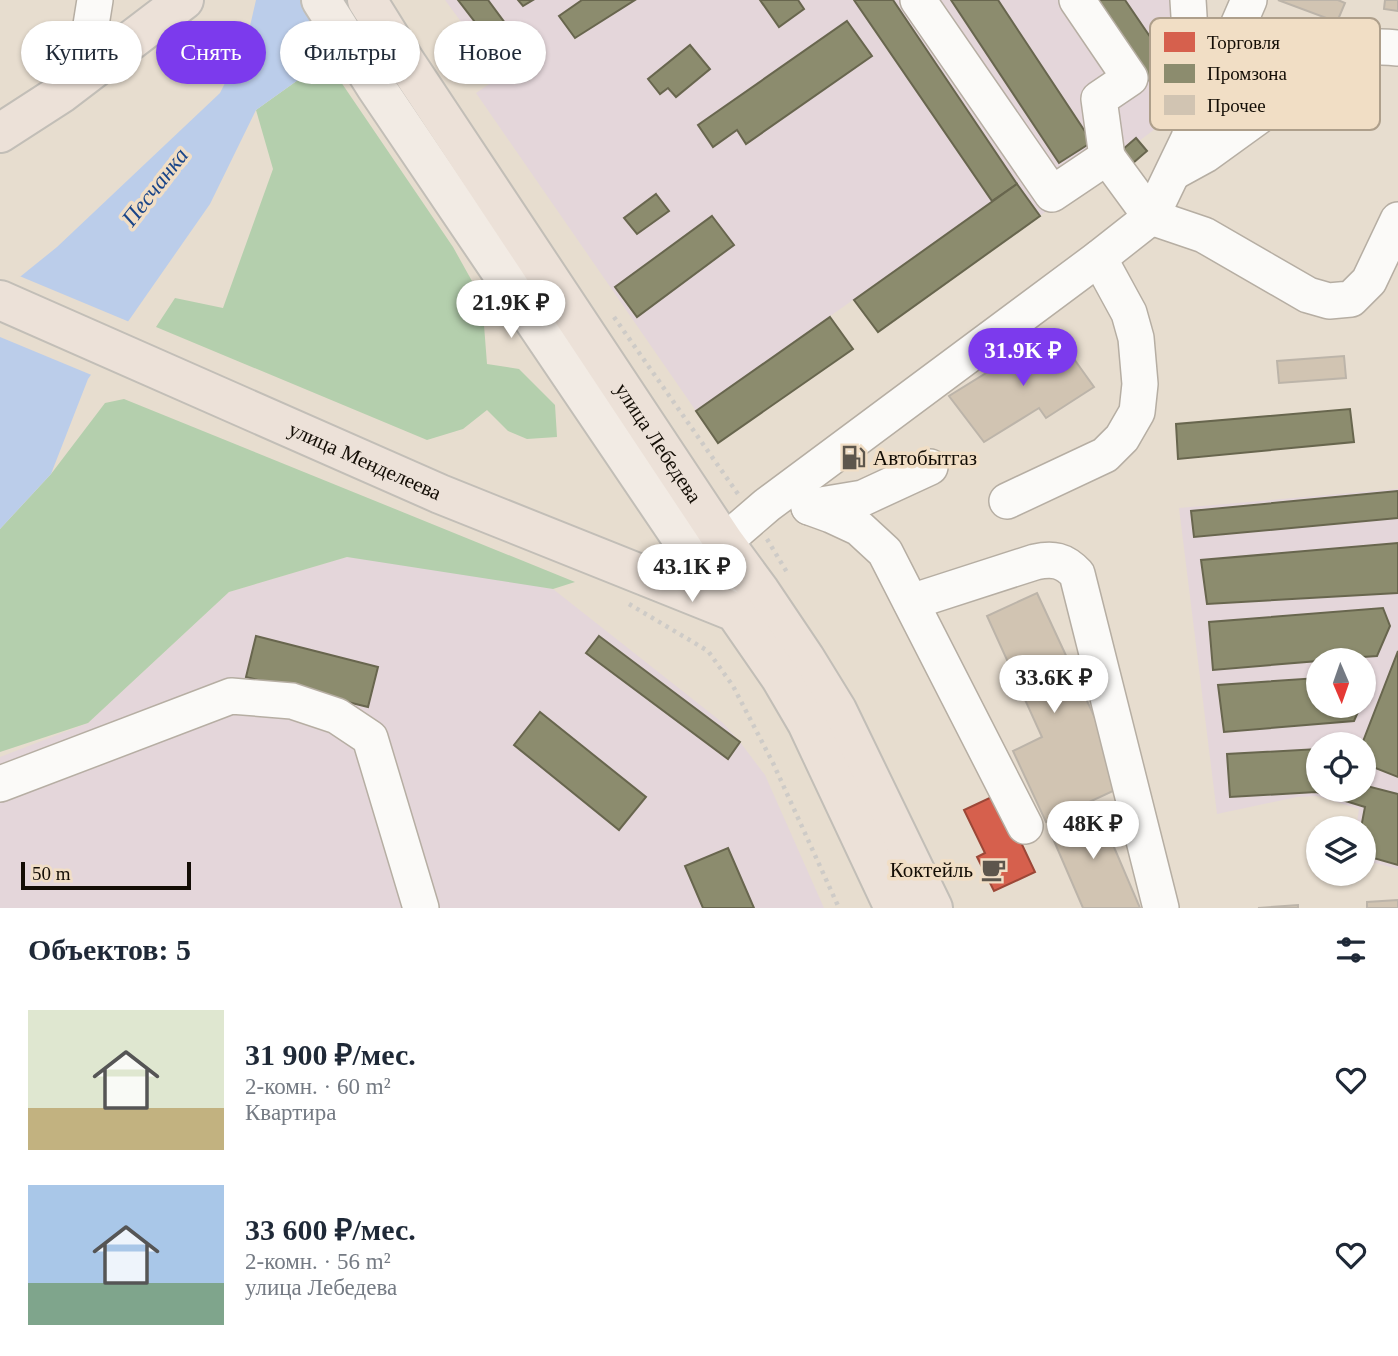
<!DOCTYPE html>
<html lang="ru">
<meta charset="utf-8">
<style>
:root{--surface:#fff;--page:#f6f6f7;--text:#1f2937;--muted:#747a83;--accent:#7c3aed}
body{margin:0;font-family:Georgia,serif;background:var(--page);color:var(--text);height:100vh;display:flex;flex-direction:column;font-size:26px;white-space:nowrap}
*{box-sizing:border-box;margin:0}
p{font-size:23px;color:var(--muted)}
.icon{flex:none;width:38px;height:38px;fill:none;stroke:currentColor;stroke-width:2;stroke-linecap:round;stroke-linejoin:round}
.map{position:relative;height:908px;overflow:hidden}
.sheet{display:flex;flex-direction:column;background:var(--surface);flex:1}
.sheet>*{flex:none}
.top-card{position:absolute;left:21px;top:21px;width:700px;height:63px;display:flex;gap:14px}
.needle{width:46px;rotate:178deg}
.buttons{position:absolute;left:1306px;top:648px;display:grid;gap:14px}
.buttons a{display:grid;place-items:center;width:70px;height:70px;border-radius:50%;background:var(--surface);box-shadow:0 2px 5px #0004;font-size:35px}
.scale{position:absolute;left:21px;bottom:18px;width:170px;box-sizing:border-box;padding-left:7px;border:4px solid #130d05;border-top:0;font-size:19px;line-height:24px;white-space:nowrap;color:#130d05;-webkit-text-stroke:5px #f1dec5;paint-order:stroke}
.price{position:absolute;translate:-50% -60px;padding:0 16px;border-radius:24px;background:#fff;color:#222;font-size:23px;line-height:46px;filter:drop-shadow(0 2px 4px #0008)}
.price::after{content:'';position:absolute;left:50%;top:42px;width:21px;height:16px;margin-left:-10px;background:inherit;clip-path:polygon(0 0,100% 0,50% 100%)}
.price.selected{background:var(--accent);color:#fff}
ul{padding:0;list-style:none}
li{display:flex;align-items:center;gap:21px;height:175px;padding:0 28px}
li span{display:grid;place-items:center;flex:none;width:196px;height:140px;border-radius:0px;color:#555}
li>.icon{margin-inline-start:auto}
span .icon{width:84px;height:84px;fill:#fffc;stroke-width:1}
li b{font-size:30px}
h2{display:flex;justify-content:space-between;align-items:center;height:84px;padding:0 28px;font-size:30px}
.tag{padding:0 24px;border-radius:32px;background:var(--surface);box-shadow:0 2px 5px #0004;font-size:24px;line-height:63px}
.tag.selected{background:var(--accent);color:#fff}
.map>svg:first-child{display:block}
</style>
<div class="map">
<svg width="1398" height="908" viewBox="0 0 1398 908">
<rect width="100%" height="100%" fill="#e7ddcf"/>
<g fill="#e4d6da" fill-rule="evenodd">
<polygon points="445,0 1175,0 1184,107 1040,216 1017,184 696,411 476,93 501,76"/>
<path d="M1398,489V869L1363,860V828H1356L1359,809L1317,796L1297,797L1217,814L1179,508ZM1318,660H1363V705H1318ZM1318,744H1363V789H1318Z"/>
<polygon points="347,557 468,572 553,589 723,723 740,742 765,775 824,908 0,908 0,757 88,723 229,592"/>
</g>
<g fill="#b4cfad">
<polygon points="326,60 453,247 482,299 487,364 519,369 555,405 557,437 527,439 508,431 487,410 463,429 427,440 156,327 175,298 223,308 273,169 256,110"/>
<polygon points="124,399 575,582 553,589 347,557 229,592 88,723 0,752 0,529 51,474 105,403"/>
</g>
<polygon fill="#bbcdea" points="256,0 366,0 326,60 256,110 210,204 88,379 51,474 0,529 0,293 57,247 220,93 247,39"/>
<polygon fill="#e7ddcf" points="17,275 132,323 94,376 0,337 0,288"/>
<polygon fill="#d6604d" stroke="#9c4737" stroke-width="2" points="998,794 1035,872 994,891 977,857 985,853 964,810"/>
<g fill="#8c8c6e" stroke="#68664e" stroke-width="2">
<polygon points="458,0 488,0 536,65 518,78"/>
<polygon points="518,0 533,0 523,6"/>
<polygon points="582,0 635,0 575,38 559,16"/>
<polygon points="760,0 798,0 804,9 779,27"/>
<polygon points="854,0 893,0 1017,184 992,201"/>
<polygon points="951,0 998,0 1092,142 1059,163"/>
<polygon points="1094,0 1125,0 1172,69 1151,83"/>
<polygon points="847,21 872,56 746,144 737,130 713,147 698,125"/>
<polygon points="690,45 710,69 676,97 668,88 660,94 648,79"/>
<polygon points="1136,138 1147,151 1133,163 1122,150"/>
<polygon points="1017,184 1040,216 878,332 854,300"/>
<polygon points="656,194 669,211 637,234 624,218"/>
<polygon points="712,216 734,245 637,317 615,287"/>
<polygon points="830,317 853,349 718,443 696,411"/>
<polygon points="1350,409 1354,442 1178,459 1176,424"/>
<polygon points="1398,491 1398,518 1194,537 1191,511"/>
<polygon points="1398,543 1398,593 1207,604 1201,560"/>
<polygon points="1383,608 1390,626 1377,656 1318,660 1318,661 1213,670 1209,622"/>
<polygon points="256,636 378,667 368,707 246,677"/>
<polygon points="599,636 740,742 728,759 586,653"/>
<polygon points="1398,651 1398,777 1363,763 1363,744 1362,744"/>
<polygon points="1318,678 1318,705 1361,705 1354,721 1224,732 1218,685"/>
<polygon points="540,712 646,797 619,830 514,745"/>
<polygon points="1318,749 1318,789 1363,789 1363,785 1398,794 1398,865 1363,855 1363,828 1361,828 1365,807 1316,792 1230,797 1227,754"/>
<polygon points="728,848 754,908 703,908 685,866"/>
</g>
<g fill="#d1c4b2" stroke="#bcb4a9" stroke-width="2">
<polygon points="1278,0 1338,0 1345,3 1337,22"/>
<polygon points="1385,0 1398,0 1398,11 1384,9"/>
<polygon points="1054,331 1094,387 1046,418 1039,408 984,442 949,396"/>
<polygon points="1344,356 1346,378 1279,383 1277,361"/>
<polygon points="1037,593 1126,785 1046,822 1013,751 1042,737 987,616"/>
<polygon points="1096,805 1140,908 1083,908 1048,827 1049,825"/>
<polygon points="1398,900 1398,908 1367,908 1367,902"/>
<polygon points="1298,905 1298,908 1258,908"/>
</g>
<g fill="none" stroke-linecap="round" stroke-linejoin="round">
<defs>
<g id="minor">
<polyline points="918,0 1052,194 1107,157 1099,99 1130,78 1077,0"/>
<polyline points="62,93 82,54 91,25 95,0"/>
<polyline points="1197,120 1249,0"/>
<polyline points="1107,157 1151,217 1204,235 1308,295 1329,301 1351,299 1369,281 1398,220"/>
<path d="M1174,172L1205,155L1345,54C1364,47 1377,46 1398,48"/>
<polyline points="1007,501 1105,455 1122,438 1137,412 1140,384 1136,338 1129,313 1099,258"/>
<polyline points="809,507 831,515 859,528 885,552 1025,826"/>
<polyline points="809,507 863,498 930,467"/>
<polyline points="701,557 724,542 767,505 1099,258 1151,217 1190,136 1192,64 1188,0"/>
<path d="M911,602L1035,562C1053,558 1064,560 1077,574L1161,908"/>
<polyline points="0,784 231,696 292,701 337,716 370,738 421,908"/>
</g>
<polyline id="major" points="321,0 376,87 696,560 735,612"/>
<g id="highway">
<path id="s1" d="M367,0L405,61L724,542L760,591L805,658L837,710L933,908"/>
<polyline points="0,133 62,93 184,0"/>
<path id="s2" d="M0,300L440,494L735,612L780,677L807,723L894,908"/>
</g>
</defs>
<use href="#minor" stroke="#b6aea3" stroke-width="38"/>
<use href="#major" stroke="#c2beb7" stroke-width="42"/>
<use href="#highway" stroke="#c2beb7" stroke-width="42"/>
<g stroke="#cecbc7" stroke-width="4.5" stroke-dasharray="3.5 5" stroke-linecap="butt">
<polyline points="614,317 738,494"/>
<polyline points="767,539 788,574"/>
<polyline points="629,604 708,651 733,686 773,763 839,908"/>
</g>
<use href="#minor" stroke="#fbfaf8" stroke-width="35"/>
<use href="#major" stroke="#f2ebe4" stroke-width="38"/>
<use href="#highway" stroke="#ece1d8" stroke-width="38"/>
</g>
<defs>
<symbol id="fuel-bare" viewBox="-9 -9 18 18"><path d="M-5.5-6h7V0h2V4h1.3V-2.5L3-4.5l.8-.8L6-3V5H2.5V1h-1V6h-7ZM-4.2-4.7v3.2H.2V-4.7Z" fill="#5d564c" stroke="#f1dec5" stroke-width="2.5" paint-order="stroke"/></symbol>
<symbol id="cafe-bare" viewBox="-9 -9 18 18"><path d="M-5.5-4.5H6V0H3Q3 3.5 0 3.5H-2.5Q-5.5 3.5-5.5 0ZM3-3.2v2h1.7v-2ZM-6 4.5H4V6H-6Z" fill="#5d564c" stroke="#f1dec5" stroke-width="2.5" paint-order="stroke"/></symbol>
</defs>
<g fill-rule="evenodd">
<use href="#fuel-bare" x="836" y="440" width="35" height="35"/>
<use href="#cafe-bare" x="976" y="852" width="35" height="35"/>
</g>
<g text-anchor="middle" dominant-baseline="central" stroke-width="7" stroke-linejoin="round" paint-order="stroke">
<g font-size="21" fill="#130d05" stroke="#f1dec5">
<text stroke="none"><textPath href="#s1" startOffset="530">улица Лебедева</textPath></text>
<text stroke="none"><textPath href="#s2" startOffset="399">улица Менделеева</textPath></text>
</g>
<g font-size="21" fill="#130d05" stroke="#f1dec5" text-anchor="start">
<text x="873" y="458">Автобытгаз</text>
<text x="973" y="870" text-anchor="end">Коктейль</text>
</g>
<g font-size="23" font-style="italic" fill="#1a4588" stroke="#f1dec5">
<text transform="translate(155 187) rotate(-52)">Песчанка</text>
</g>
</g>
<rect x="1150" y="18" width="230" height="112" rx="10" fill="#f1dec5" stroke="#ae9f8b" stroke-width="2"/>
<rect x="1164" y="32" width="31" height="20" fill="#d6604d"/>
<rect x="1164" y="64" width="31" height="19" fill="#8c8c6e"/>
<rect x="1164" y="95" width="31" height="20" fill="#d1c4b2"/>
<g font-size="19" fill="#130d05">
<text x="1207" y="49">Торговля</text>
<text x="1207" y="80">Промзона</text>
<text x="1207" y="112">Прочее</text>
</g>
</svg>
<div class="buttons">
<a><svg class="needle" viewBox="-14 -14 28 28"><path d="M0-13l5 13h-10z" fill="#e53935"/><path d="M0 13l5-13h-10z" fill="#747a83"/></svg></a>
<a><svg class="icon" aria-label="locate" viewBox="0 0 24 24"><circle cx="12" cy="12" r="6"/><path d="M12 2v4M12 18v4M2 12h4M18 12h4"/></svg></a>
<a><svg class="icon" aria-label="layers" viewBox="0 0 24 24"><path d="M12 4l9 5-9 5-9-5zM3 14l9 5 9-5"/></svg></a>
</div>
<div class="scale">50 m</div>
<b class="price" style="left:511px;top:340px">21.9K ₽</b>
<b class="price selected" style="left:1023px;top:388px">31.9K ₽</b>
<b class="price" style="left:692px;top:604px">43.1K ₽</b>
<b class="price" style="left:1054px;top:715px">33.6K ₽</b>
<b class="price" style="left:1093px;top:861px">48K ₽</b>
<div class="top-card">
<a class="tag">Купить</a>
<a class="tag selected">Снять</a>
<a class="tag">Фильтры</a>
<a class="tag">Новое</a>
</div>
</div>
<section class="sheet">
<h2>Объектов: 5<svg class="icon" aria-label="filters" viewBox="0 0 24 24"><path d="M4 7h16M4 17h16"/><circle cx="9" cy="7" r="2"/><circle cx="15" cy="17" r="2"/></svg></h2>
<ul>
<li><span style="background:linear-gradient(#dfe7d0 70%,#c2b280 0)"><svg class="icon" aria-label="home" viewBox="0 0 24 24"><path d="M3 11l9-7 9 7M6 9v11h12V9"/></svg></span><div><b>31 900 ₽/мес.</b><p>2-комн. · 60 m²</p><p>Квартира</p></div><svg class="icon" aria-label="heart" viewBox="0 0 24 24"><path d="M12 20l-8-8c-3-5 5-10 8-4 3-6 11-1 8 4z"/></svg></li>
<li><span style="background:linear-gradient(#a9c7e8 70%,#7fa58c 0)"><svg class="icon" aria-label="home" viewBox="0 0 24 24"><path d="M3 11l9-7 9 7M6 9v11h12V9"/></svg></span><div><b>33 600 ₽/мес.</b><p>2-комн. · 56 m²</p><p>улица Лебедева</p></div><svg class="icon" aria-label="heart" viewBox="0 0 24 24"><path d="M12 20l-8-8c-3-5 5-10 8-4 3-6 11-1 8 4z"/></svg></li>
</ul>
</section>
